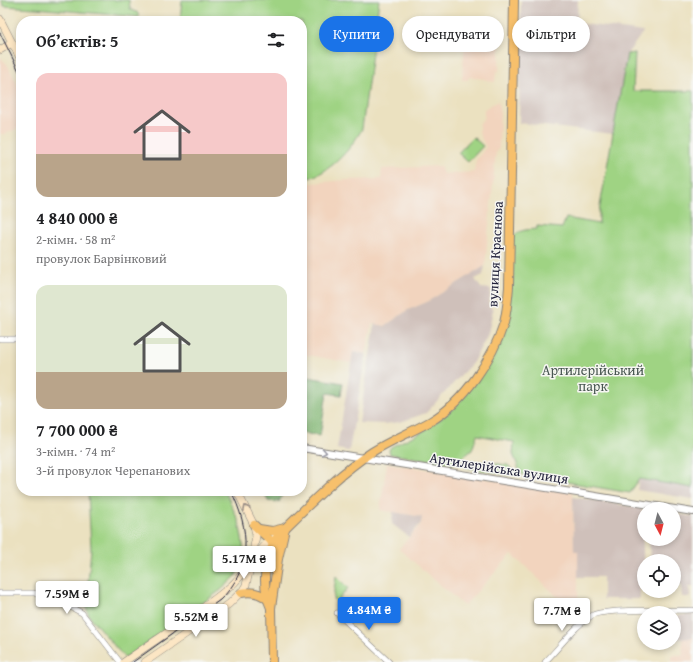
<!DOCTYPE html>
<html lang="uk">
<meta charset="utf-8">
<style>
:root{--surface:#fff;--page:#f6f6f6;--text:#202124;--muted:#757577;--accent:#1a73e8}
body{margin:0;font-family:"Gentium Book Plus",serif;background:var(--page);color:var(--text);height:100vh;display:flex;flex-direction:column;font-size:15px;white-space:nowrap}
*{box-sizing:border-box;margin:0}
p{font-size:13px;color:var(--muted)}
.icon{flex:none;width:22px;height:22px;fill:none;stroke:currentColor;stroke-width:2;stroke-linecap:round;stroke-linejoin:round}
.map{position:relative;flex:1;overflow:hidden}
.sheet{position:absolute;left:16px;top:16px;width:291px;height:480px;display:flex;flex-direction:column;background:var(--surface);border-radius:16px;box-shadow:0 2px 6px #0003}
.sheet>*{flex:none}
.hud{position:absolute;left:319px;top:16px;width:314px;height:36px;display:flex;gap:8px}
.needle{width:26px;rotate:173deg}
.fabs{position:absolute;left:637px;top:502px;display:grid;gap:8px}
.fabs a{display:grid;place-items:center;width:44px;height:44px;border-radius:50%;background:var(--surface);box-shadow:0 2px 6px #0003;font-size:20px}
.price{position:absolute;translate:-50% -34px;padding:0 9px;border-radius:4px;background:#fff;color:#222;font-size:13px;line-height:26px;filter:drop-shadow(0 1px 2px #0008)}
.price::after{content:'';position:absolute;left:50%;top:24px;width:12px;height:9px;margin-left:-6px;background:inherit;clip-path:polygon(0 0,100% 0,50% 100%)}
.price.on{background:var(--accent);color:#fff}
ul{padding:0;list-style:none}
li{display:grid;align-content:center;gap:8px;height:212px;padding:0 20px}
li span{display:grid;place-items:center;height:124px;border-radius:12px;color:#555}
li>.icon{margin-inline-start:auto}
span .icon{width:72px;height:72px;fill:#fffc;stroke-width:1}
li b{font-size:17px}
h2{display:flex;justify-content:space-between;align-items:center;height:48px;padding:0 20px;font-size:17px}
.tag{padding:0 14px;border-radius:18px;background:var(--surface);box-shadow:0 2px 6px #0003;font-size:14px;line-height:36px}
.tag.on{background:var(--accent);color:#fff}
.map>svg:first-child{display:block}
</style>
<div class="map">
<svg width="693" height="662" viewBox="0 0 693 662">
<rect width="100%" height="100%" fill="#f6f6f2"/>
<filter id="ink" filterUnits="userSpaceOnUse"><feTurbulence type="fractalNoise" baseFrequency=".025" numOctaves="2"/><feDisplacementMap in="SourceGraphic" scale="8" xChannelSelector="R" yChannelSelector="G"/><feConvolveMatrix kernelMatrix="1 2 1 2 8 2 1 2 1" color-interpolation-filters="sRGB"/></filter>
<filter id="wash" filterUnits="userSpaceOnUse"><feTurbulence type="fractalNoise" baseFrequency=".012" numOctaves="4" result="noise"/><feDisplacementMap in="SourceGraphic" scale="16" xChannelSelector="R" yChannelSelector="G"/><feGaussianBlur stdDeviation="0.9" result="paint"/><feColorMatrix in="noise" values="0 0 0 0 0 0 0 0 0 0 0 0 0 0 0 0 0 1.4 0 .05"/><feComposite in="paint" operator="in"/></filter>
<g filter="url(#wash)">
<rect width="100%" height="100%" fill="#ebe1c0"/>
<g fill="#f2d4be">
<polygon points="465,36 500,36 499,72 496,70 495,82 489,81 484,79 469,77 468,80 462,80"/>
<polygon points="0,57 7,64 21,92 21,127 5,134 0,134"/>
<polygon points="498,101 500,114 499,148 496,152 485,266 427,302 408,310 385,326 372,324 366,354 353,352 351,363 302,354 302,184 346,180 381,179 382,169 440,166 443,174 474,172 476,160 486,147 480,135 479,131 479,124 484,118 484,109"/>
<polygon points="387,463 573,492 574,551 578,551 578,600 561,600 512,554 464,606 399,549 421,524 422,517 380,510"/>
<polygon points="682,638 693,638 693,662 671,662 671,655 683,655"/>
</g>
<g fill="#cfc0ba">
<polygon points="521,0 578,0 577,23 643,32 627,54 613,134 519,123"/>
<polygon points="485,266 483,275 475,279 481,288 491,289 489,306 493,310 488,334 473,362 426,413 400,422 385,424 359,423 375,324 385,326 408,310 427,302"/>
<polygon points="353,352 366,354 349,451 337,449"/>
<polygon points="639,479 693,488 693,499 637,490"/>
<polygon points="573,497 642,508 644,587 640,587 640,599 603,599 603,577 578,577 578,551 574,551"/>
<polygon points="393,512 422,517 421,523 409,537 392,524"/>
<polygon points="674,514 693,516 693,587 689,587 690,597 682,597 681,586 674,586 674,561 650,561 649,539 674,539"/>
<polygon points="678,615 693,615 693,638 677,639"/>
</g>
<g fill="#9fd383" stroke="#607a5f">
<polygon points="1,0 129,0 130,9 138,13 139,17 35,8 4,6"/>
<path d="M182,0H379L362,129C349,152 329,174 302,180V21H180Z"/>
<path d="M635,53L633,91H693V488L639,479L630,493L521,474L513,454L514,442L477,435L472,450L455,464L390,454L389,450L391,447L425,430L453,409L501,338L512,239C518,229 526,230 537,229V226L562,228L566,218L599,224V212L627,54Z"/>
<polygon points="473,137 483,146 468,162 458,153"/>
<polygon points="473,461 508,465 511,468 511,473 508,475 464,467 470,462"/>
<polygon points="88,491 225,491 239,522 242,538 244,552 241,564 235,577 221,590 133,653 125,657 124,657 89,616 86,606 91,549"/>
<polygon points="336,576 348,588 337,601 333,599"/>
</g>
<g fill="#7fb571" stroke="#506c56">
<polygon points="302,376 343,383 341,395 327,393 320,436 302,433 302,393 304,383 302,383"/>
<polygon points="263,491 284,491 279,502 268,501"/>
</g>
</g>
<g filter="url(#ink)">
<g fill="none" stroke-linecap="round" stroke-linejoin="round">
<defs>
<g id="minor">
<polyline points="0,339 21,339"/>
<polyline points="0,593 34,593 65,604 82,613 120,662"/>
<polyline points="337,613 389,662"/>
<path d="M545,662C560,647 574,626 593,615C605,608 674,611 693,610"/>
</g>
<polyline id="tertiary" points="302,448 693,512"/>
<g id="secondary">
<polyline points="0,19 21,60"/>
<polyline points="0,50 12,43"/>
<path d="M124,662C159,637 198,614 231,586C247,572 256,550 274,538"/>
<polyline points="145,662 229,604 243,590 246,585 250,568 256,536 254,525 237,491"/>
</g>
<g id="primary">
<polyline points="254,525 270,540 275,548"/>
<polyline points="259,529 272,531 285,528"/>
<path d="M241,593C251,591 259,592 267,599"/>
<path d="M271,608C260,584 265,555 279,534C308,506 337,475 372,452C391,440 412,432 431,421C464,402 493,358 504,323C507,311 508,299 509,287L514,0"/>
<polyline points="272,662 271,608 278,559 285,528"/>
</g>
</defs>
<use href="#minor" stroke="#86827e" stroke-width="6"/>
<use href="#tertiary" stroke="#86827e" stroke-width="8"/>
<use href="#secondary" stroke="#86827e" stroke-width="8"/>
<use href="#primary" stroke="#86827e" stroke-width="10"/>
<use href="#minor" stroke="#fff" stroke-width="5"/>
<use href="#tertiary" stroke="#fff" stroke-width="6"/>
<use href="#secondary" stroke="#fce6c4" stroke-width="7"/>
<use href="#primary" stroke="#f7c06c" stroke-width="8"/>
<g stroke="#22223b" stroke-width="1">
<polyline points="0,33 21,75"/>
<path d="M133,662L220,600C253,569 250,528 231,491"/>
</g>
</g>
<defs><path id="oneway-chevron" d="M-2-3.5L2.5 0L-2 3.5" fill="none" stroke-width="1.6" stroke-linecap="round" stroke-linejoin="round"/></defs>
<use stroke="#9c9ca7" href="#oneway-chevron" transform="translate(324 452) rotate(10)"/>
<use stroke="#9a8e86" href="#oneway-chevron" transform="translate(246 508) rotate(-116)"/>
</g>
<g text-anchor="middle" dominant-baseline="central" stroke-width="3" stroke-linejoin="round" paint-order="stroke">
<g font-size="14" fill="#22223b" stroke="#f6f6f2">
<text transform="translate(495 254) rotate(-87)">вулиця Краснова</text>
<text transform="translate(499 468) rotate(9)">Артилерійська вулиця</text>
</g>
<g font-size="14" fill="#485751" stroke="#f6f6f2">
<text x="593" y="370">Артилерійський<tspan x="593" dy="16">парк</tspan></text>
</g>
</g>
</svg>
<div class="fabs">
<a><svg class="needle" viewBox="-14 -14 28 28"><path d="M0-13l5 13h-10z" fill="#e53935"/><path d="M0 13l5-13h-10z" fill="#757577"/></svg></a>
<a><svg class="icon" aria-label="locate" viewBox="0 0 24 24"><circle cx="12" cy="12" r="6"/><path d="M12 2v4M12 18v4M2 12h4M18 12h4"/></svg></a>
<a><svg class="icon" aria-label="layers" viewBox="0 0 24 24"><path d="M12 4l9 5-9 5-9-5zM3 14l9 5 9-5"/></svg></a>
</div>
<b class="price" style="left:244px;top:580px">5.17M ₴</b>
<b class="price" style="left:67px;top:615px">7.59M ₴</b>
<b class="price on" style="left:369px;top:631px">4.84M ₴</b>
<b class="price" style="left:562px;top:632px">7.7M ₴</b>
<b class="price" style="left:196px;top:638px">5.52M ₴</b>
<div class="hud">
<a class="tag on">Купити</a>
<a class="tag">Орендувати</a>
<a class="tag">Фільтри</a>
</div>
<section class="sheet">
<h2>Об’єктів: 5<svg class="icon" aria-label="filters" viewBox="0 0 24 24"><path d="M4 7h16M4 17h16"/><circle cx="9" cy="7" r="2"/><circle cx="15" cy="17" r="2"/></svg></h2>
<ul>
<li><span style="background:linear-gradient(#f6c9c9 65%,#b9a48a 0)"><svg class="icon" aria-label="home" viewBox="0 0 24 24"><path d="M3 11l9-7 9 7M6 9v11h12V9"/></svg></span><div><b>4 840 000 ₴</b><p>2-кімн. · 58 m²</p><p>провулок Барвінковий</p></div></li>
<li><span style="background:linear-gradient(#dfe7d0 70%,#b9a48a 0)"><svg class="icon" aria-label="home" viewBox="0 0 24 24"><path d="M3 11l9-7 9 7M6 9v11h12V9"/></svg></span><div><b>7 700 000 ₴</b><p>3-кімн. · 74 m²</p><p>3-й провулок Черепанових</p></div></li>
</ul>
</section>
</div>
